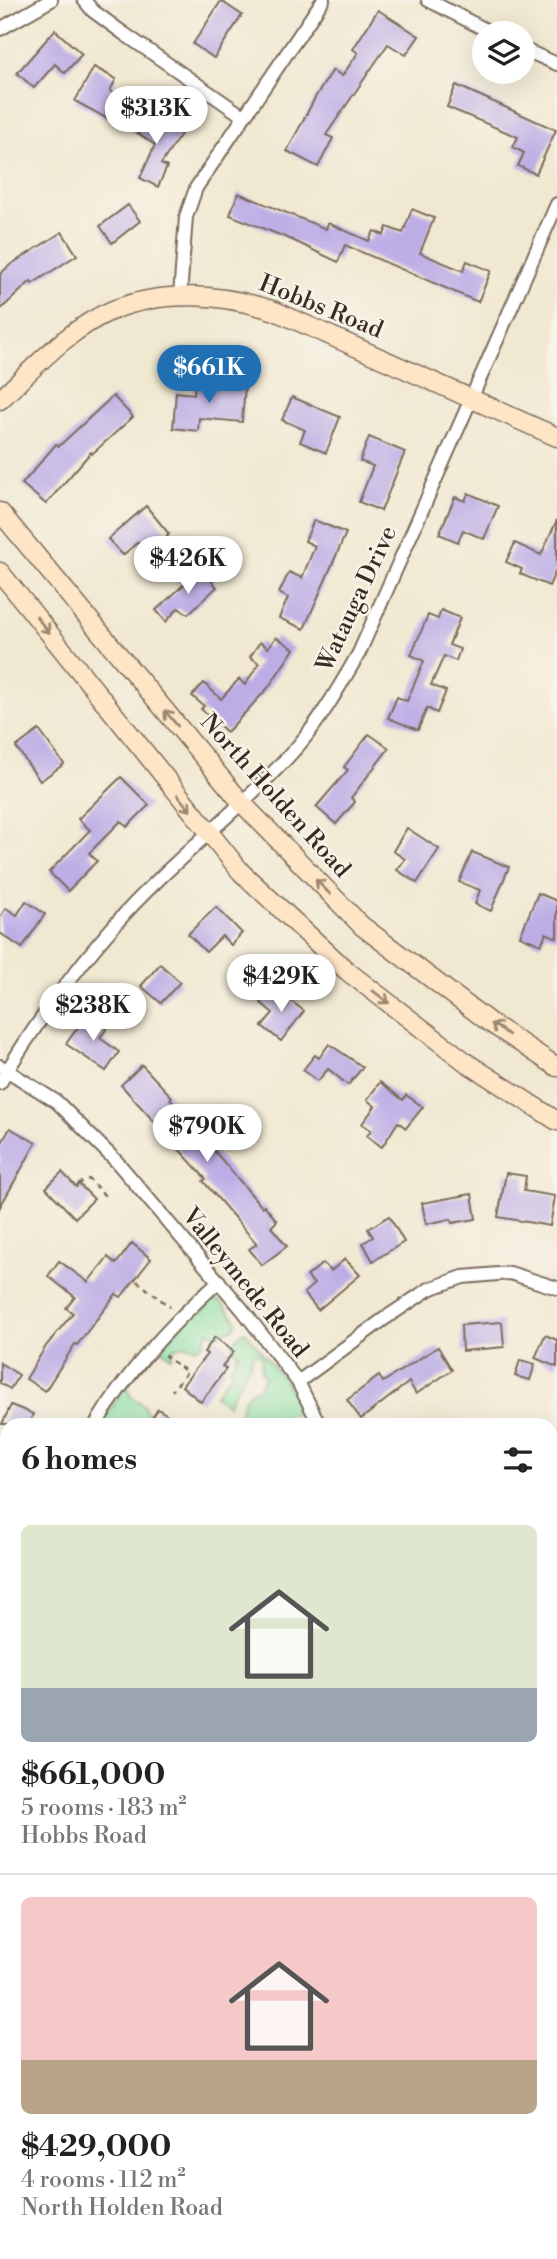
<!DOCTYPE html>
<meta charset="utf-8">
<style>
:root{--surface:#fff;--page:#f6f6f6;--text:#222;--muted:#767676;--line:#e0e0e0;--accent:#1f6fb2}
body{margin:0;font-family:"Libre Bodoni",serif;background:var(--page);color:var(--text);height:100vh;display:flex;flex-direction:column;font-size:26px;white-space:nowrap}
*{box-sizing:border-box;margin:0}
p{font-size:23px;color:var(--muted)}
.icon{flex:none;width:38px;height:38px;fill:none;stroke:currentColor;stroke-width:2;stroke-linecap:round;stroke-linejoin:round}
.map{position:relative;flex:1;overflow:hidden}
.details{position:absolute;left:0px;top:1418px;width:558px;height:842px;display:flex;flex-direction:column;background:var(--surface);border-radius:21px 21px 0 0;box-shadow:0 7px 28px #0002}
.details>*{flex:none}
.controls{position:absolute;left:472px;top:21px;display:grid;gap:14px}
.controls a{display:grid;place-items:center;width:63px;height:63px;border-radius:50%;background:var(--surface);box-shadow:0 7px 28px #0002;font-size:35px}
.price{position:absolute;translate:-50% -60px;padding:0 16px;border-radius:24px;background:#fff;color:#222;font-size:23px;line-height:46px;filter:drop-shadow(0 2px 4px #0008)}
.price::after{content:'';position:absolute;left:50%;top:42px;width:21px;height:16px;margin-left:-10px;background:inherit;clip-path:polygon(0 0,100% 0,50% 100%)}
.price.selected{background:var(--accent);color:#fff}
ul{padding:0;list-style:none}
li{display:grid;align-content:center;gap:14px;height:371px;padding:0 21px}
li+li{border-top:2px solid var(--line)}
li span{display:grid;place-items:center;height:217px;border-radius:10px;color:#555}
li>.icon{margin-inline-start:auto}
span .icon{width:126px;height:126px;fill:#fffc;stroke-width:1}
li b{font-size:30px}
h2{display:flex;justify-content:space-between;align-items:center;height:84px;padding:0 21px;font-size:30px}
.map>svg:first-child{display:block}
</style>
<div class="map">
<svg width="557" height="2259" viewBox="0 0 557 2259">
<rect width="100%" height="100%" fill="#f7f3e8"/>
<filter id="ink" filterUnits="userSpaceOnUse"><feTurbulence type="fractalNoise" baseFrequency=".0143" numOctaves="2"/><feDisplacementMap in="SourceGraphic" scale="14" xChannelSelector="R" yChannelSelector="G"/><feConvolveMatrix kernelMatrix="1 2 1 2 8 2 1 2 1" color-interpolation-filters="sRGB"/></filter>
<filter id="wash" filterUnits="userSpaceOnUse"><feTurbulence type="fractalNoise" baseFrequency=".00686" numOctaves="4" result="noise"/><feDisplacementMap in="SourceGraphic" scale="28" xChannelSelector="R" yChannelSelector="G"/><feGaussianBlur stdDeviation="1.57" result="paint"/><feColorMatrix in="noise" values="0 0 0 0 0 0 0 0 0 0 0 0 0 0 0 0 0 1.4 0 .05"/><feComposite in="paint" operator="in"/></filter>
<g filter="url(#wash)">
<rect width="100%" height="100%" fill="#f1e8d1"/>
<g fill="#86dfa3" stroke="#608460" stroke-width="2">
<polygon points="210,1300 221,1302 237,1321 234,1328 218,1335 209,1332 202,1344 196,1348 186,1345 175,1347 171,1357 159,1347 198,1309 202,1312 207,1307 205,1304"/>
<path d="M245,1331L282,1377L301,1408L295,1413L263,1421L251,1416H239L244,1399L250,1392L259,1388L265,1377L261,1371L262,1358L258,1353H254L250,1364L228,1404L215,1395L232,1372L230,1368L239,1352L232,1349C233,1341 238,1334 245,1331Z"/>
<polygon points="127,1384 130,1396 143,1405 149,1418 143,1419 139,1424 101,1424"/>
</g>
<polygon fill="#6cbe89" stroke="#547454" stroke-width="2" points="7,1834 7,2031 0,2039 0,1835"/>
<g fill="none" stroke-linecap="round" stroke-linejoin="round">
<g stroke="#50a9cd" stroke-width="4.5">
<polyline points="551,1899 557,1900"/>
<polyline points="0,1916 7,1914"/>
</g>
</g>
<g id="blocks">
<g fill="#bcade6">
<polygon points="221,1 242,15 214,58 193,44"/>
<polygon points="378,10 419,36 406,55 388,44 326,135 333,138 318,167 287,151 316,96 333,70 342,76 358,53 353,49"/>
<polygon points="55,30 82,54 65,73 55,64 34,88 17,73"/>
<polygon points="94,67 116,79 110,91 118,96 106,118 75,101"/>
<polygon points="456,85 556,130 536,174 518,166 524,153 513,147 518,137 447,107"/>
<polygon points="146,111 181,134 161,164 167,167 158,187 140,178 155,145 133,130"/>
<polygon points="238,193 326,229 328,223 369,241 374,231 384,235 387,227 403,233 412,209 434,218 420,253 463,271 467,261 491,271 478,302 345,245 338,262 292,240 230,215"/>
<polygon points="128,205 140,221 112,243 100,226"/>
<polygon points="62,232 77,255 32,284 31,281 0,310 0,274 10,265"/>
<polygon points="195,381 245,386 242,422 199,418 198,431 173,428 176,392 194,394"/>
<polygon points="113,396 133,417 92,454 91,452 46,504 22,484 56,444 59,446"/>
<polygon points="292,397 340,417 326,453 300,442 305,430 282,420"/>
<polygon points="369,437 405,452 381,511 359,502 373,466 360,461"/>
<polygon points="468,493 498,506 484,539 463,530 458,542 439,534 455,497 465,501"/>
<polygon points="146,506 169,534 167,536 176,547 157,563 138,542 123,555 108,539"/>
<polygon points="314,520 346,533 304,629 279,618 288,598 279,593 289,572 302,578 315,546 305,541"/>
<polygon points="557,520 557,568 549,586 520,574 522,569 506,562 515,543 541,555"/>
<polygon points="201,569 217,587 188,614 178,608 166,622 156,610"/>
<polygon points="441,610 460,618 449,645 460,649 456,661 444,656 431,685 446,691 437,713 427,708 418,730 388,718 397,697 407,701 424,661 411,655 428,615 438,619"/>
<polygon points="276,637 294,649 268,688 227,732 201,709 204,706 192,696 204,683 221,699 239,679 245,685 259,663 250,657 260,642 268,648"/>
<polygon points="39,730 64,764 40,781 16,747"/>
<polygon points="369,734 389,748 351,798 355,802 336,824 316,807 348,770 344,767"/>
<polygon points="121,777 149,805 127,827 121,821 89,853 97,861 68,891 49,872 90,830 78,819"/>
<polygon points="407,828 439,849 417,883 397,870 405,859 393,851"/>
<polygon points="472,852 509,867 491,911 475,904 480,890 459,882"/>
<polygon points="538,893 557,901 557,938 546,933 541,945 520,936"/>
<polygon points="26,901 45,914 22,948 0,933 0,917 6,908 17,915"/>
<polygon points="216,907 242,933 231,945 222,936 206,952 188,934"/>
<polygon points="160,964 180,982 161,1003 141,986"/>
<polygon points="273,987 304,1011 281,1041 262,1026 273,1013 261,1003"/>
<polygon points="87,1014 107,1028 100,1038 119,1052 106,1071 66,1044"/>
<polygon points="329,1044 363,1067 348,1085 328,1069 318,1081 303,1070 315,1055 319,1058"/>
<polygon points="142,1065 172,1097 170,1099 262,1207 264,1205 277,1221 271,1227 287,1246 262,1265 249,1249 257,1244 203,1181 206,1179 121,1085"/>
<polygon points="380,1082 403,1100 406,1095 423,1107 406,1128 398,1122 382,1147 367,1136 371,1130 362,1124 375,1106 367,1100"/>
<polygon points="10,1128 36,1143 0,1207 0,1146"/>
<polygon points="62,1172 76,1187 79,1184 94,1199 75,1218 46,1188"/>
<polygon points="506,1173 526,1176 524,1191 555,1196 550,1226 498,1217"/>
<polygon points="472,1194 476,1219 452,1223 451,1219 426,1224 422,1203"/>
<polygon points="389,1216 404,1242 373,1261 363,1243 373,1237 368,1229"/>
<polygon points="132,1243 151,1259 121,1297 116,1294 77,1345 75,1344 45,1391 26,1379 46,1346 73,1313 66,1308 75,1297 48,1276 59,1261 88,1282 108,1257 116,1264"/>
<polygon points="345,1259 360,1275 318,1310 304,1293 314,1284 307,1276 323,1263 331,1271"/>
<polygon points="502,1322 504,1347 462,1351 461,1325"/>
<polygon points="545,1335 557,1340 557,1367 535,1358"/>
<polygon points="215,1337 234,1352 222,1366 226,1369 201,1402 182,1386 207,1354 204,1352"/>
<polygon points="438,1347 452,1370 416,1394 409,1382 361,1419 347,1400 379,1376 383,1382"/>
<polygon points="520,1360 535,1364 530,1380 515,1376"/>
<polygon points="0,1363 19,1375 10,1389 0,1383"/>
<polygon points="11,1405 33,1414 29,1424 2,1424"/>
<polygon points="158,1409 182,1424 148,1424"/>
</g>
</g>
</g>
<g filter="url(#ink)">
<use href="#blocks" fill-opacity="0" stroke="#7b6c5d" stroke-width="2"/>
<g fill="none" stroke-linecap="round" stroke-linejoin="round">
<defs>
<g id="street">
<polyline points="84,0 93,11 123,33 243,116"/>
<polyline points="428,0 492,33"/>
<polyline points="0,29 51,0"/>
<polyline points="523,49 557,64"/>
<polyline points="180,296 186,217 196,188 323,0"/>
<polyline points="0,1066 57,1102 117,1162 242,1309 298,1382 319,1424"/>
<path d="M0,1083C29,1033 73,972 112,928C169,862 240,811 298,746C322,718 341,684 359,653L557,204"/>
<polyline points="298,1382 384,1319 429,1289 463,1277 510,1273 557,1288"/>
<path d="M96,1424C129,1369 171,1324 219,1281"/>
<polyline points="7,1683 3,1755 7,1783"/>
<polyline points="0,1812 7,1811"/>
<polyline points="551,1850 557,1850"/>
<polyline points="551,2022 557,2009"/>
<polyline points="0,2197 7,2200"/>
<polyline points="130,2252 144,2259"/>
<polyline points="447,2259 450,2252"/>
</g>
<g id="secondary">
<path d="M0,400C33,369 69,328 113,310C165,289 223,294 275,311L557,437"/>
<polyline points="0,512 241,802 362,926 489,1022 557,1067"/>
<polyline points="0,572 241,872 347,971 467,1063 557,1121"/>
</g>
</defs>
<use href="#street" stroke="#7b6c5d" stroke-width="16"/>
<use href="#secondary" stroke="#7b6c5d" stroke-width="21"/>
<g stroke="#7b6c5d" stroke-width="2.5" stroke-dasharray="5 5" stroke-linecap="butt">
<polyline points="78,1184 89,1179 108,1199"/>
<polyline points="137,1281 170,1307"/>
<polyline points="164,1355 187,1372 172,1391"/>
<polyline points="144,1424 146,1422"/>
</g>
<use href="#street" stroke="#fff" stroke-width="12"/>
<use href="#secondary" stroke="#fee5c5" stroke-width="18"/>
</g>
<defs><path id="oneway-shaft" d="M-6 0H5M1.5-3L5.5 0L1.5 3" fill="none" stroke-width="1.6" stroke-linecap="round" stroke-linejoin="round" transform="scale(1.75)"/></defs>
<g stroke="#9c8872">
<use href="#oneway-shaft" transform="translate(43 625) rotate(51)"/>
<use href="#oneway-shaft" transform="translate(171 718) rotate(-130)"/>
<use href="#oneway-shaft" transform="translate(184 803) rotate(51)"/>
<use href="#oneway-shaft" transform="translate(323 887) rotate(-135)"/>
<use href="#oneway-shaft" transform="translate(381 997) rotate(38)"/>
<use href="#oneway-shaft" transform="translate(500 1029) rotate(-147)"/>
</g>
</g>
<g text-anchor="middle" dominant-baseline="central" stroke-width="5" stroke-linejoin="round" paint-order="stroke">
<g font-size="24" fill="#3b2a1e" stroke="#f7f3e8">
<text transform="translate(321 307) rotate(22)">Hobbs Road</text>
<text transform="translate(357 599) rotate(-65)">Watauga Drive</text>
<text transform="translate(275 796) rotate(48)">North Holden Road</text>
<text transform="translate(245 1283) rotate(51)">Valleymede Road</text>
</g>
</g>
</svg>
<div class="controls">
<a><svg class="icon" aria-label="layers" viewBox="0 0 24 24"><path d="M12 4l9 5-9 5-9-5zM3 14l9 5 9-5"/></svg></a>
</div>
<b class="price" style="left:156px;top:146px">$313K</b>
<b class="price selected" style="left:209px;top:405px">$661K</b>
<b class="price" style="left:188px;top:596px">$426K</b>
<b class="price" style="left:281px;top:1014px">$429K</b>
<b class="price" style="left:93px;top:1043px">$238K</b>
<b class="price" style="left:207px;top:1164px">$790K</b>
<section class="details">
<h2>6 homes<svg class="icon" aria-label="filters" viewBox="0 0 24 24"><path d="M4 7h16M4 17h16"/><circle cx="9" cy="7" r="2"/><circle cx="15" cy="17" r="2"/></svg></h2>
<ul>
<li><span style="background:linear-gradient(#dfe7d0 75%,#9aa5b1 0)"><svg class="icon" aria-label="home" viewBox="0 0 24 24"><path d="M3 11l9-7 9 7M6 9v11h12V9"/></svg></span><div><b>$661,000</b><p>5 rooms · 183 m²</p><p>Hobbs Road</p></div></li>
<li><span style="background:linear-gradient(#f6c9c9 75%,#b9a48a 0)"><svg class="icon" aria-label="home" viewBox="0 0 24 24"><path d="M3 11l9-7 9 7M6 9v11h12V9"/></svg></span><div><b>$429,000</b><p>4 rooms · 112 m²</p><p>North Holden Road</p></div></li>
</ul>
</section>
</div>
